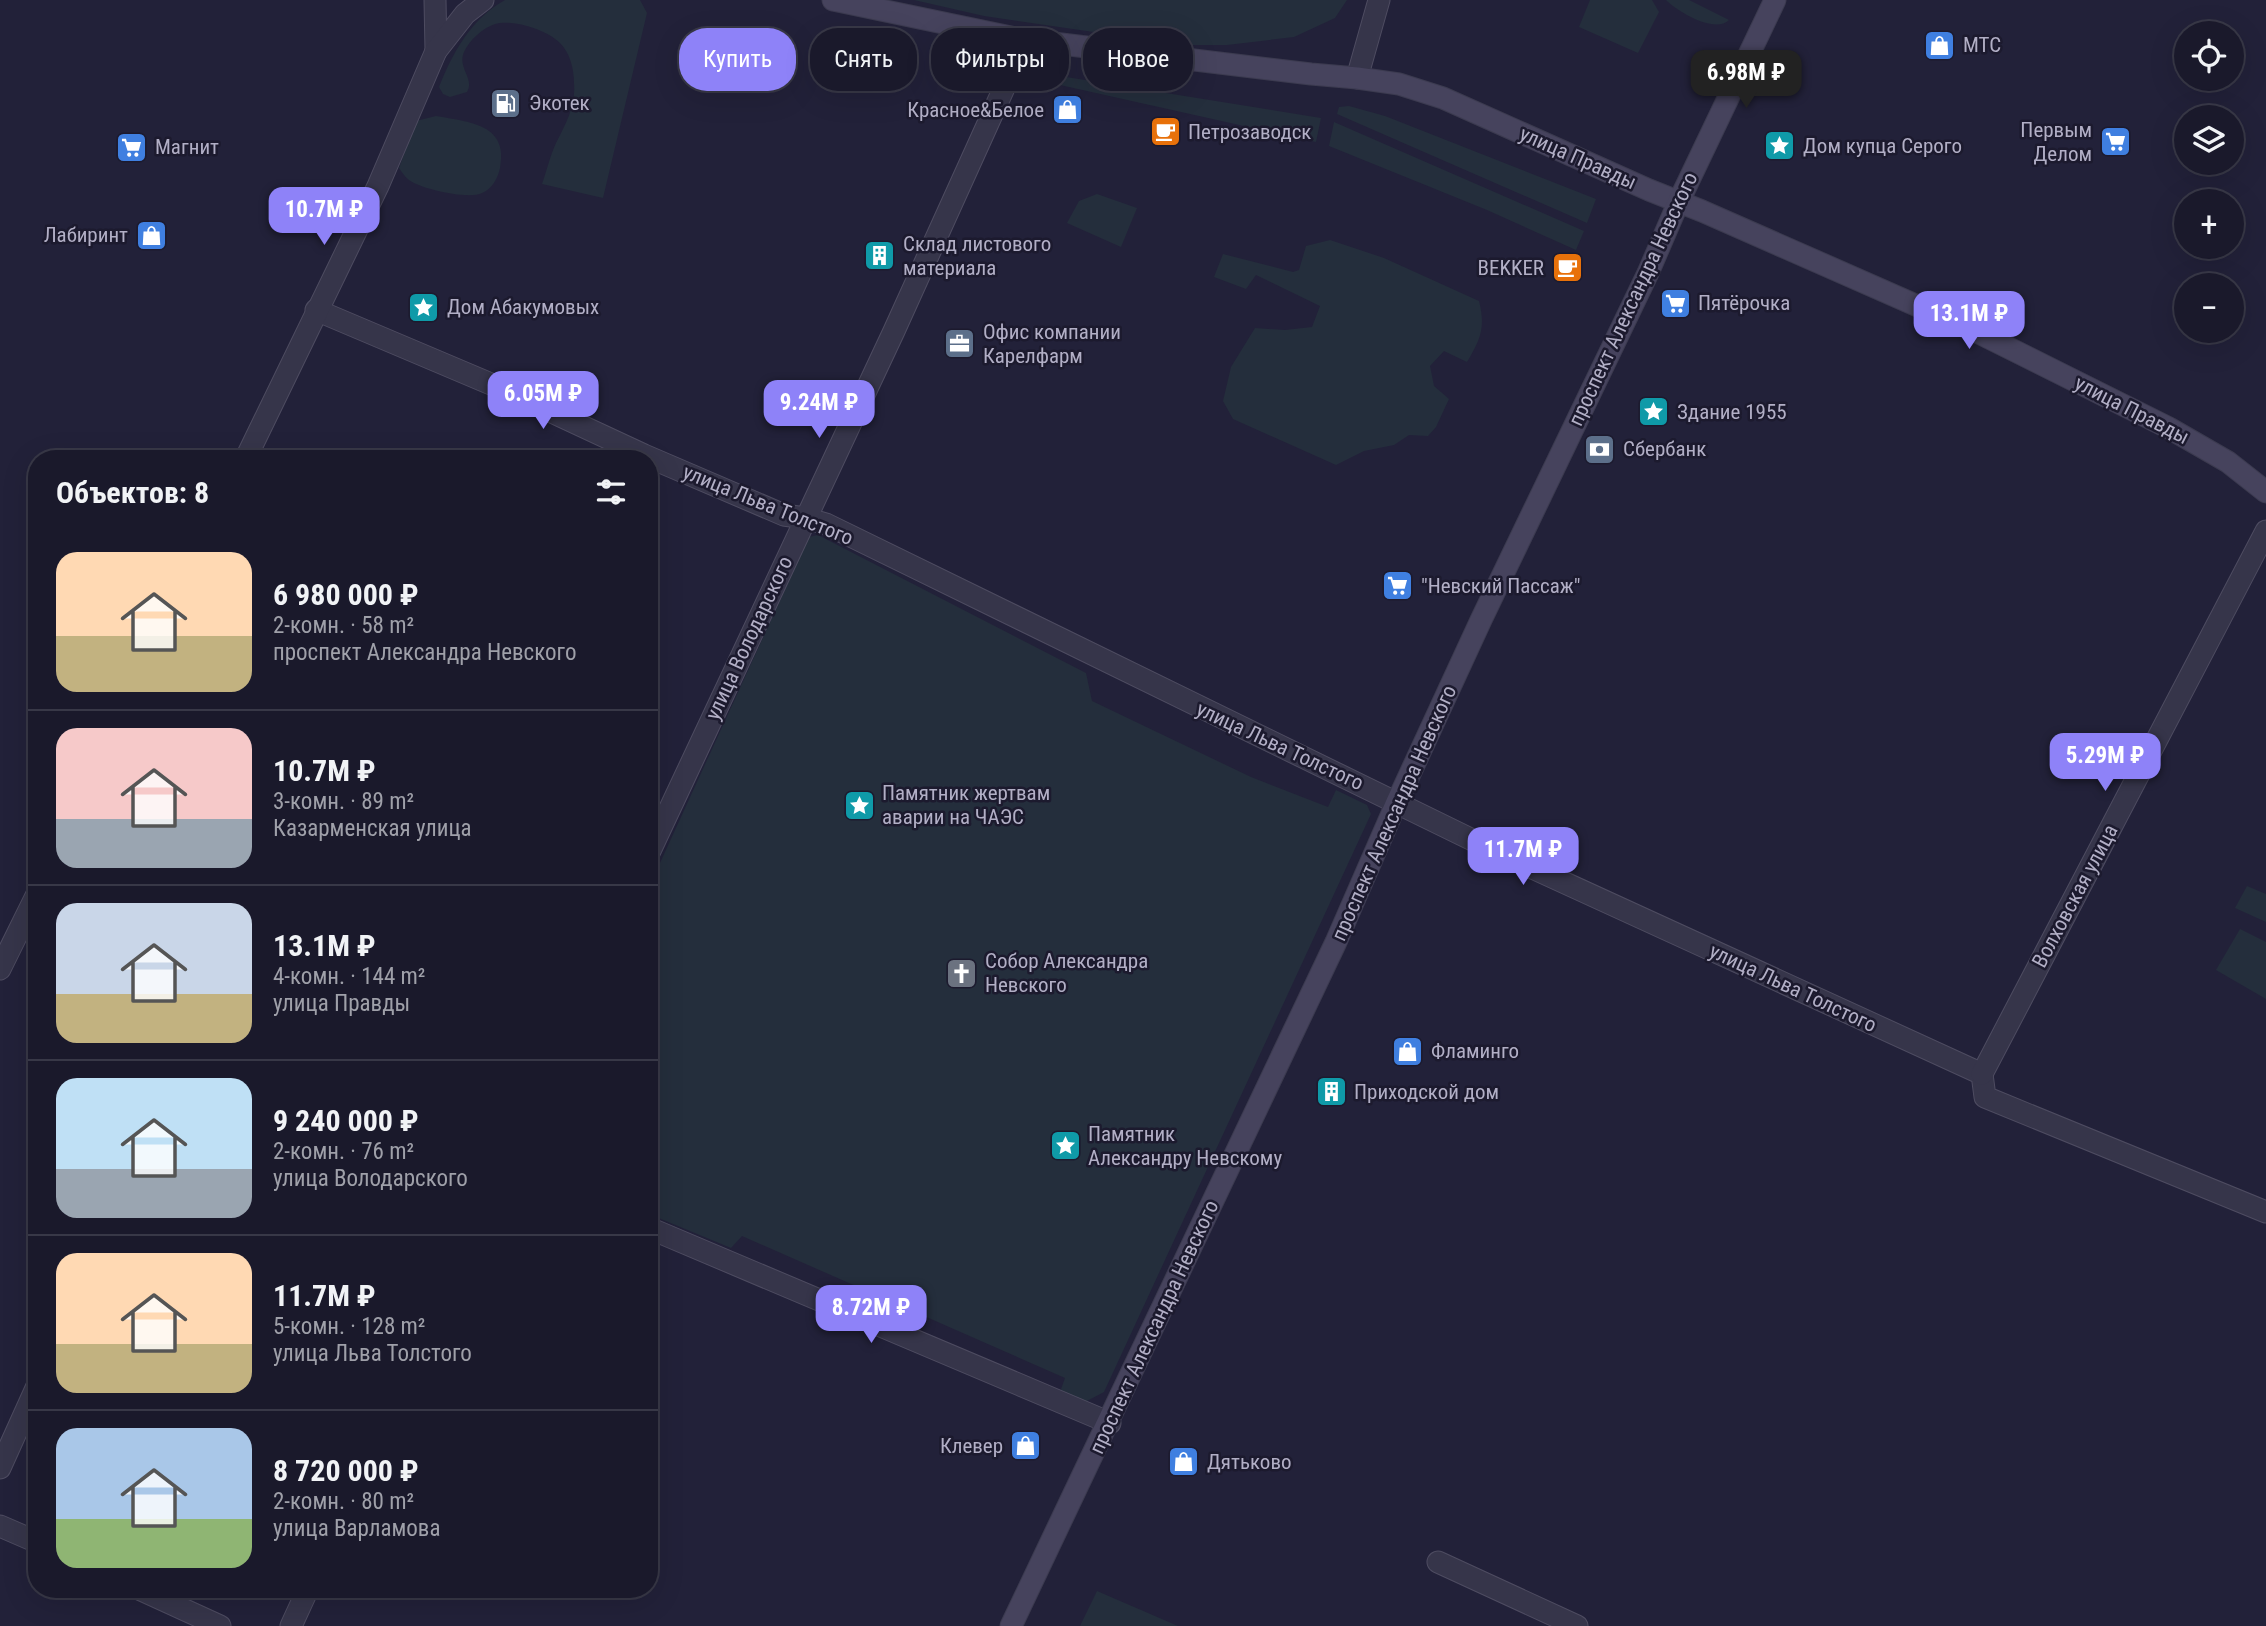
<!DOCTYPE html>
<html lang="ru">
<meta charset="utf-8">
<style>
:root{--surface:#1a192b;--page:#272637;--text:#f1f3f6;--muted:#9fa0a9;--line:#383847;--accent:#8e82f8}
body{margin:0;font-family:"Roboto Condensed",sans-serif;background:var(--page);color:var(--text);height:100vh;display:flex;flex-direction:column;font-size:26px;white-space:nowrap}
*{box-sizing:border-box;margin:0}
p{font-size:23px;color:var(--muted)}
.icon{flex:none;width:38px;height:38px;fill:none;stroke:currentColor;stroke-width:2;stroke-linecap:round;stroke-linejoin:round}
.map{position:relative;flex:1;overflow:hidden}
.details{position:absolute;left:28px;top:450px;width:630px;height:1148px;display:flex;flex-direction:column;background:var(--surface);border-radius:28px;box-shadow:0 7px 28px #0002,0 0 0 2px var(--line)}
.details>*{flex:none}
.top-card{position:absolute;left:679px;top:28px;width:665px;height:63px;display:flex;gap:14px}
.controls{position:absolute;left:2174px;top:21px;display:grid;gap:14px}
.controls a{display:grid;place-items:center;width:70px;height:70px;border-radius:50%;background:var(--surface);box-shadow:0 7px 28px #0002,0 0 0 2px var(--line);font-size:35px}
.price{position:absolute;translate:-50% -60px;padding:0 16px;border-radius:14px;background:var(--accent);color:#fff;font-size:23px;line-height:46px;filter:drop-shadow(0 2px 4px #0008)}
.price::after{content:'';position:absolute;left:50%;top:42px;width:21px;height:16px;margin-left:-10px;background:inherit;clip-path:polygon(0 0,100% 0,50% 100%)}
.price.selected{background:#222;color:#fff}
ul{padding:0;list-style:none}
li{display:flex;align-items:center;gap:21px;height:175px;padding:0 28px}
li+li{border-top:2px solid var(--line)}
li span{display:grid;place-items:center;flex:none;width:196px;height:140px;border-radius:21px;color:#555}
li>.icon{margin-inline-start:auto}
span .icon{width:84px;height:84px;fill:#fffc;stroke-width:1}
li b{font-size:30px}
h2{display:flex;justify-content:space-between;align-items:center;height:84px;padding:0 28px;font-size:30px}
.chip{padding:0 24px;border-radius:28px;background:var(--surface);box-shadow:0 7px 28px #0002,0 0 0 2px var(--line);font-size:24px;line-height:63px}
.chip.selected{background:var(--accent);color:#fff}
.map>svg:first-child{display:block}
</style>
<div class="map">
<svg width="2266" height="1626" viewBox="0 0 2266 1626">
<rect width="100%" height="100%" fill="#222139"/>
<g fill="#242e3c">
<path d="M505,0H640L647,13L603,198L542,184C547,170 550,156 556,143C566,123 576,106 574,83C574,69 570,53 560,43C547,30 513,19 495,24C482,28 469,41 464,52C457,68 475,78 467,92L450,97L443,94L439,87C453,52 471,19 505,0Z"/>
<polygon points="914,0 1347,0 1335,18 1294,37 1227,45 1183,45 984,16"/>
<polygon points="1590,0 1652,0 1659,12 1638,53 1579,27"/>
<path d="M1666,0H1689L1729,20C1715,34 1678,12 1666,0Z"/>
<polygon points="1060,76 1321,118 1316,142 1051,83"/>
<polygon points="1349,106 1385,116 1596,199 1587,223 1337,114 1339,107"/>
<path d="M436,116C469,122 509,124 500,168C498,178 492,189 482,193C469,200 421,189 409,180C405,177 402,172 399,168L416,121Z"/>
<polygon points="1334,122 1584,231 1576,250 1487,210 1329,146"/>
<polygon points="1097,194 1137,208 1121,247 1067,223 1079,201"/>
<path d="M1330,240L1384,258L1479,301C1486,328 1480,340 1467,362L1444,351L1430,366L1434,386L1449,399L1436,427L1428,436L1409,435L1394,445L1364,451L1336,465L1233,419L1223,401L1231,367L1255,328L1285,330L1312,327L1320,306L1256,275L1246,289L1214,277L1223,254L1293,272L1299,270L1306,246Z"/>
<polygon points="818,535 1086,673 1092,701 1251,777 1328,807 1336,790 1367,805 1371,814 1104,1392 1085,1402 1060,1392 1065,1378 742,1236 731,1248 649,1214 649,887 809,537"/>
<polygon points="2247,886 2266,894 2266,922 2235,908"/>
<polygon points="2240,929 2266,942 2266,999 2216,970"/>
<polygon points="1097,1591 1178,1626 1080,1626"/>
</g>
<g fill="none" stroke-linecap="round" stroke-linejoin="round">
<defs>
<g id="minor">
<polyline points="435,0 436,51"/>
<polyline points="1357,78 1379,0"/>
<polyline points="316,310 498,387 644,455 784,515 805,518 826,524 1493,850 1982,1074 1985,1097 2266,1212"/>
<polyline points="246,458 378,186 436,51 465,14 483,0"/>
<polyline points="649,853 894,331 1009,77 1020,39"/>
<polyline points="0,969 37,894"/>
<polyline points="1982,1074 2266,531"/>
<polyline points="649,1228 1110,1423"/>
<polyline points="0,1468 37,1386"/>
<polyline points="0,1526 37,1542"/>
<polyline points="1438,1562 1577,1626"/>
<polyline points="139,1589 220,1626"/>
<polyline points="291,1626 308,1589"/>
</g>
<g id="secondary">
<polyline points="833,0 1020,39 1311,74 1357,78 1399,84 1443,98 1649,190 1702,211 1979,333 2169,428 2228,462 2266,492"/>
<polyline points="1011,1626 1336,942 1397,802 1481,620 1648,273 1679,201 1775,0"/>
</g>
</defs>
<use href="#minor" stroke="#4e4c61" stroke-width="23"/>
<use href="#secondary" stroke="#3c3b50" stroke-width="23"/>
<use href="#minor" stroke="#36354a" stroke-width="21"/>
<use href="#secondary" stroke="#46435d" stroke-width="21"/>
</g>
<defs>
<symbol id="shop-square" viewBox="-11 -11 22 22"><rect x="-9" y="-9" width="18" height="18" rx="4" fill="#3f7fe0" stroke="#1c1a2e"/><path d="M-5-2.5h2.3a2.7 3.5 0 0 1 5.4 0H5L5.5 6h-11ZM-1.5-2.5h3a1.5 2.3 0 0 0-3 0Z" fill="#fff"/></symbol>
<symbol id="fuel-square" viewBox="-11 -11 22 22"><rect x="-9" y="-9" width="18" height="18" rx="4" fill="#5c6f8a" stroke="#1c1a2e"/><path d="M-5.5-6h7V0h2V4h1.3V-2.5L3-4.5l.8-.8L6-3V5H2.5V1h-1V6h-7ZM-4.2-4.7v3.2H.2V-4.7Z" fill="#fff"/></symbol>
<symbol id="cafe-square" viewBox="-11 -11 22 22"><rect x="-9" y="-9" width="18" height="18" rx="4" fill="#e8710a" stroke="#1c1a2e"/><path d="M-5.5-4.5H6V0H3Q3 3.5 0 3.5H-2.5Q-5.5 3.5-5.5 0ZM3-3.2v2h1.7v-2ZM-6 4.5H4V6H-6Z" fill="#fff"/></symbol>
<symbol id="supermarket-square" viewBox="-11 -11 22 22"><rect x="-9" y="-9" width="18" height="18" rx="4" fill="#3f7fe0" stroke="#1c1a2e"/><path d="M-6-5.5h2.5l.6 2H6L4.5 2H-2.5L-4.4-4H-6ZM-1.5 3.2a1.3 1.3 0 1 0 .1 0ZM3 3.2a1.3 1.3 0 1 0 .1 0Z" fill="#fff"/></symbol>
<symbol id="sight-square" viewBox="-11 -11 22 22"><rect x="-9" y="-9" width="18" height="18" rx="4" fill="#0f9aa8" stroke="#1c1a2e"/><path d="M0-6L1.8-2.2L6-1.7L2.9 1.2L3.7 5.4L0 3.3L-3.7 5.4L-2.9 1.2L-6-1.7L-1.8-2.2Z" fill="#fff"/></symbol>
<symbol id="building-square" viewBox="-11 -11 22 22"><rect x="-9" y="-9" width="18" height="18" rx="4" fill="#0f9aa8" stroke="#1c1a2e"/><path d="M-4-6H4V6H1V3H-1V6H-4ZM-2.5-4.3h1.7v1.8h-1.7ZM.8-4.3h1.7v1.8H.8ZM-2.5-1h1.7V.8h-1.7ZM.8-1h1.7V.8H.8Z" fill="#fff"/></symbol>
<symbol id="office-square" viewBox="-11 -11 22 22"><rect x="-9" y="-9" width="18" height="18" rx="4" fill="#5c6f8a" stroke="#1c1a2e"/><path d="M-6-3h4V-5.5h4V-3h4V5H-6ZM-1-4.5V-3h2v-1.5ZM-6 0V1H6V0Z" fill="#fff"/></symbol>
<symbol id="bank-square" viewBox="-11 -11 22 22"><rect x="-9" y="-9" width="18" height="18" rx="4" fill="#5c6f8a" stroke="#1c1a2e"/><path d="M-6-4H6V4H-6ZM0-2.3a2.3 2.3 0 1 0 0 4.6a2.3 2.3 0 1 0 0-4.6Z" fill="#fff"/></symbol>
<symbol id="church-square" viewBox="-11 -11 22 22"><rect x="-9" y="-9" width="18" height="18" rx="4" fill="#6b7280" stroke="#1c1a2e"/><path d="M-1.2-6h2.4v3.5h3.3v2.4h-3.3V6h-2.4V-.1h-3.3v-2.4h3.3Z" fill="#fff"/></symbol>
</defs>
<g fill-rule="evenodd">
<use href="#shop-square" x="1922" y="28" width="35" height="35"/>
<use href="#fuel-square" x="488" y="86" width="35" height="35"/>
<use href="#shop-square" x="1050" y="92" width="35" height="35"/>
<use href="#cafe-square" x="1148" y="114" width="35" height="35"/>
<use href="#supermarket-square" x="2098" y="124" width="35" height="35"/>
<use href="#sight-square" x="1762" y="128" width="35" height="35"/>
<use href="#supermarket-square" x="114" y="130" width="35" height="35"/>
<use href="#shop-square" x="134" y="218" width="35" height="35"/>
<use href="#building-square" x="862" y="238" width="35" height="35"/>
<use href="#cafe-square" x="1550" y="250" width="35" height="35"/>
<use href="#supermarket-square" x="1658" y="286" width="35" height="35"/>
<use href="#sight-square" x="406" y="290" width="35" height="35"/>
<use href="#office-square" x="942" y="326" width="35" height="35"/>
<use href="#sight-square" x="1636" y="394" width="35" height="35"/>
<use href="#bank-square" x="1582" y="432" width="35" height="35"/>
<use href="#supermarket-square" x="1380" y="568" width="35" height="35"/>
<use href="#sight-square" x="842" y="788" width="35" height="35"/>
<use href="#church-square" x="944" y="956" width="35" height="35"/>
<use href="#shop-square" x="1390" y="1034" width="35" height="35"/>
<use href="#building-square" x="1314" y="1074" width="35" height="35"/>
<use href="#sight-square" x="1048" y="1128" width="35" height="35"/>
<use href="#shop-square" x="1008" y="1428" width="35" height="35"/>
<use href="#shop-square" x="1166" y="1444" width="35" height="35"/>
</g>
<g text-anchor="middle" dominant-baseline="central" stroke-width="5" stroke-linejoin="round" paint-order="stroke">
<g font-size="21" fill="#b2afc6" stroke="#1c1a2e" text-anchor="start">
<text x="1963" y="45">МТС</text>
<text x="529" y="103">Экотек</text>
<text x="1044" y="110" text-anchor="end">Красное&amp;Белое</text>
<text x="2092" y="130" text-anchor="end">Первым<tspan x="2092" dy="24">Делом</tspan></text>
<text x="1188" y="132">Петрозаводск</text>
<text x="1803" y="146">Дом купца Серого</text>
<text x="155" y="147">Магнит</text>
<text x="128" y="235" text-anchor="end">Лабиринт</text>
<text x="903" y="244">Склад листового<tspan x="903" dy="24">материала</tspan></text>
<text x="1544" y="268" text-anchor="end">BEKKER</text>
<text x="1698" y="303">Пятёрочка</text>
<text x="447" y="307">Дом Абакумовых</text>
<text x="983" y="332">Офис компании<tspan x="983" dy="24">Карелфарм</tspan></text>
<text x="1677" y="412">Здание 1955</text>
<text x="1623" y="449">Сбербанк</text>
<text x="1421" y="586">"Невский Пассаж"</text>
<text x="882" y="793">Памятник жертвам<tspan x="882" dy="24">аварии на ЧАЭС</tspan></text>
<text x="985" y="961">Собор Александра<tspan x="985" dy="24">Невского</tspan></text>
<text x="1431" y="1051">Фламинго</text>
<text x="1354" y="1092">Приходской дом</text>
<text x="1088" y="1134">Памятник<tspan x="1088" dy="24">Александру Невскому</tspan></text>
<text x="1003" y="1446" text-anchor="end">Клевер</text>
<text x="1207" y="1462">Дятьково</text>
</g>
<g font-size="21" fill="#b2afc6" stroke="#1c1a2e">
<text transform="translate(1578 158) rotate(24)">улица Правды</text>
<text transform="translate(1633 299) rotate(-65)">проспект Александра Невского</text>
<text transform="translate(2132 410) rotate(27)">улица Правды</text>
<text transform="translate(768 505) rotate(22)">улица Льва Толстого</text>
<text transform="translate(749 638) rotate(-65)">улица Володарского</text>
<text transform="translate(1280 746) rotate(25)">улица Льва Толстого</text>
<text transform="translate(1394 813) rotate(-66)">проспект Александра Невского</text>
<text transform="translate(2075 896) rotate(-62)">Волховская улица</text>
<text transform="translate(1793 988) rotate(25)">улица Льва Толстого</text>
<text transform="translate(1154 1327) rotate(-65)">проспект Александра Невского</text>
</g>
</g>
</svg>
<div class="controls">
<a><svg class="icon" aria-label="locate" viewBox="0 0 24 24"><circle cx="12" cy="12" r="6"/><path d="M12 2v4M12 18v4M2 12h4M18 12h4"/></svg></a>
<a><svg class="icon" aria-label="layers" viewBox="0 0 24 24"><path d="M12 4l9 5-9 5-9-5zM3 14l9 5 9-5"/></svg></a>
<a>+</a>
<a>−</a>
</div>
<b class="price selected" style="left:1746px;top:110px">6.98M ₽</b>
<b class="price" style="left:324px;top:247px">10.7M ₽</b>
<b class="price" style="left:1969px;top:351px">13.1M ₽</b>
<b class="price" style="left:543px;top:431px">6.05M ₽</b>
<b class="price" style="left:819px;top:440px">9.24M ₽</b>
<b class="price" style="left:2105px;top:793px">5.29M ₽</b>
<b class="price" style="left:1523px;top:887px">11.7M ₽</b>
<b class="price" style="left:871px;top:1345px">8.72M ₽</b>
<div class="top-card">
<a class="chip selected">Купить</a>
<a class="chip">Снять</a>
<a class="chip">Фильтры</a>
<a class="chip">Новое</a>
</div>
<section class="details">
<h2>Объектов: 8<svg class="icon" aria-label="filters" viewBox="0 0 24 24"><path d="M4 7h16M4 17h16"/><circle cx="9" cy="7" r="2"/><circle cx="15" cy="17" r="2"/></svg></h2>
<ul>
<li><span style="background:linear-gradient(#ffd9b3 60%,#c2b280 0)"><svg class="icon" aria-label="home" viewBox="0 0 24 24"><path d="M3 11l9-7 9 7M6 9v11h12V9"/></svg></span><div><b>6 980 000 ₽</b><p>2-комн. · 58 m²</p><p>проспект Александра Невского</p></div></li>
<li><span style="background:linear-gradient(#f6c9c9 65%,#9aa5b1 0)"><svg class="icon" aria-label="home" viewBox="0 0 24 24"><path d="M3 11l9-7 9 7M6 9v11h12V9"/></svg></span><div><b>10.7M ₽</b><p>3-комн. · 89 m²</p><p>Казарменская улица</p></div></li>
<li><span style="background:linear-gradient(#c9d6e8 65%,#c2b280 0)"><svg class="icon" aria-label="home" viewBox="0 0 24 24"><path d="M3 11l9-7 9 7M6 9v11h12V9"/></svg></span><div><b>13.1M ₽</b><p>4-комн. · 144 m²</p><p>улица Правды</p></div></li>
<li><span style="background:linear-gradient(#bfe0f5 65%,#9aa5b1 0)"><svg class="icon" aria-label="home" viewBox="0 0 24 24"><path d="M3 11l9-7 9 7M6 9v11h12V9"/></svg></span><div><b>9 240 000 ₽</b><p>2-комн. · 76 m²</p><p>улица Володарского</p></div></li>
<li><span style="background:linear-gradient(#ffd9b3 65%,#c2b280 0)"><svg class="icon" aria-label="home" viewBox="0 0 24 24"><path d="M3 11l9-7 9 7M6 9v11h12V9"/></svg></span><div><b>11.7M ₽</b><p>5-комн. · 128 m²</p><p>улица Льва Толстого</p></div></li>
<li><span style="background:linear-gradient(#a9c7e8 65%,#8fb573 0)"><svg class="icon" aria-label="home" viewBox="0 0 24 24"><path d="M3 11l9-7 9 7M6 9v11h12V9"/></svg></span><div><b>8 720 000 ₽</b><p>2-комн. · 80 m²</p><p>улица Варламова</p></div></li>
</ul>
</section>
</div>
